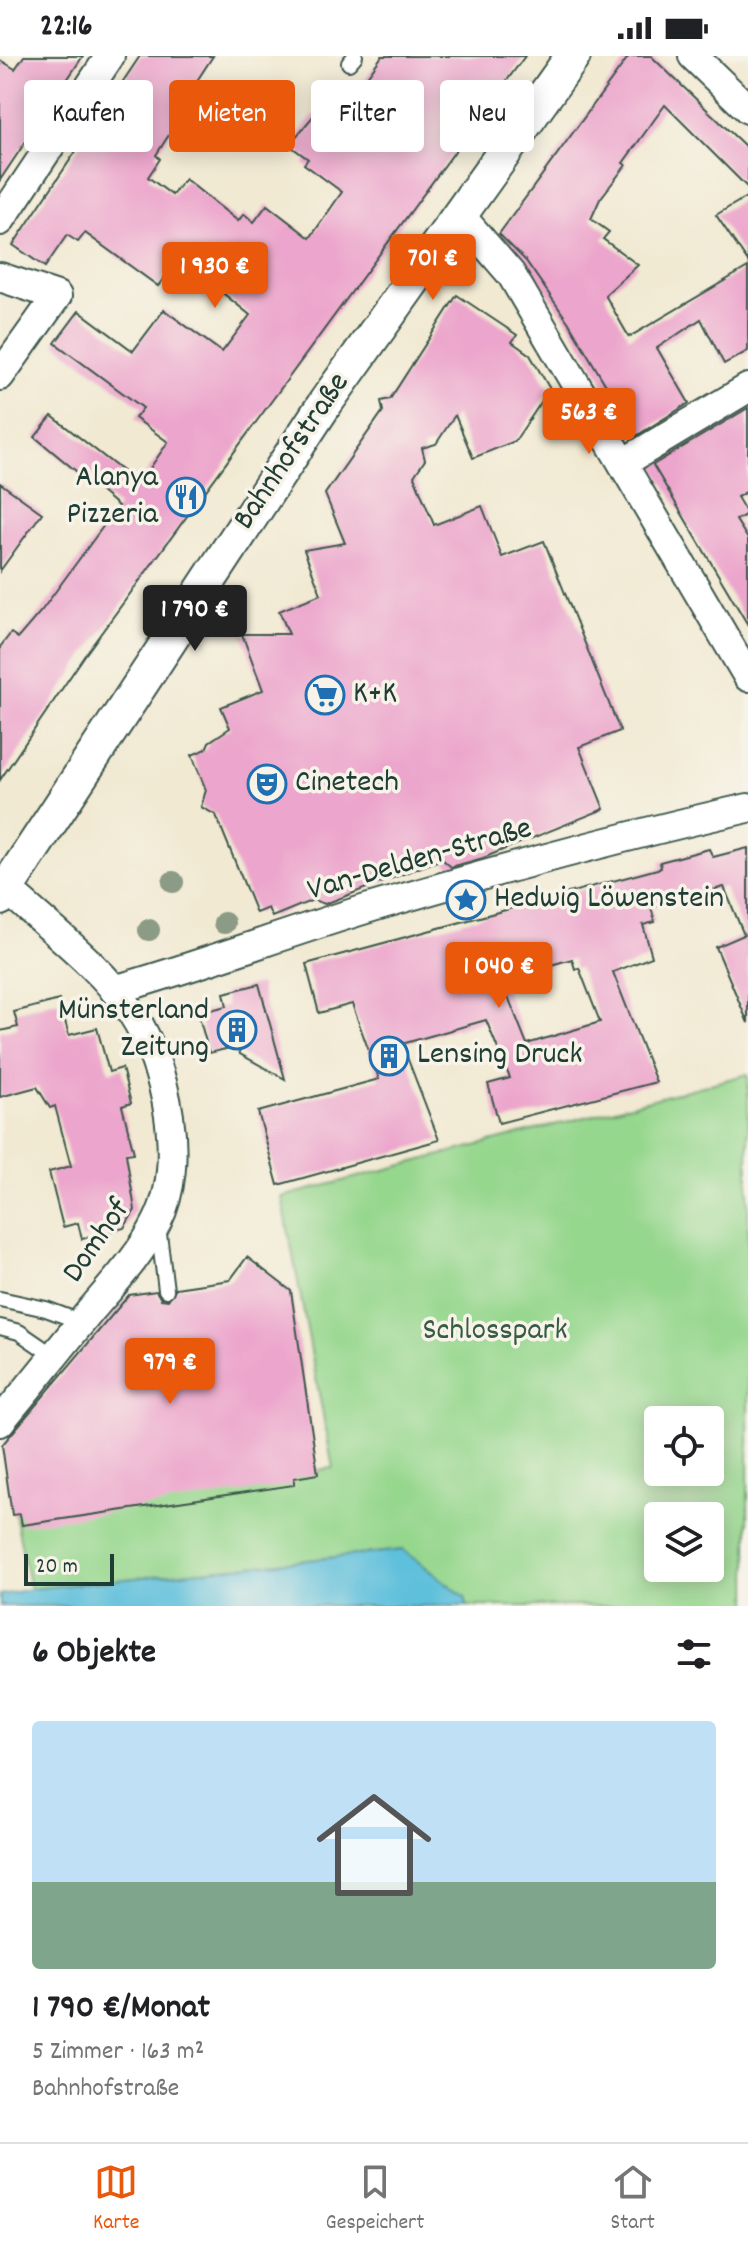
<!DOCTYPE html>
<html lang="de">
<meta charset="utf-8">
<style>
:root{--surface:#fff;--page:#f2f2f2;--text:#202124;--muted:#757577;--line:#e0e0e0;--accent:#ea580c}
body{margin:0;font-family:Dekko,sans-serif;background:var(--page);color:var(--text);height:100vh;display:flex;flex-direction:column;font-size:30px;white-space:nowrap}
*{box-sizing:border-box;margin:0}
p{font-size:26px;color:var(--muted)}
.icon{flex:none;width:44px;height:44px;fill:none;stroke:currentColor;stroke-width:2;stroke-linecap:round;stroke-linejoin:round}
.map{position:relative;height:1550px;overflow:hidden}
.drawer{display:flex;flex-direction:column;background:var(--surface);flex:1}
.drawer>*{flex:none}
.guide{position:absolute;left:24px;top:24px;width:700px;height:72px;display:flex;gap:16px}
.fabs{position:absolute;left:644px;top:1350px;display:grid;gap:16px}
.fabs a{display:grid;place-items:center;width:80px;height:80px;border-radius:8px;background:var(--surface);box-shadow:0 4px 20px #0003;font-size:40px}
.scale{position:absolute;left:24px;bottom:20px;width:90px;box-sizing:border-box;padding-left:8px;border:4px solid #1f3d34;border-top:0;font-size:22px;line-height:28px;white-space:nowrap;color:#1f3d34;-webkit-text-stroke:6px #f7f3e8;paint-order:stroke}
.price{position:absolute;translate:-50% -68px;padding:0 18px;border-radius:8px;background:var(--accent);color:#fff;font-size:26px;line-height:52px;filter:drop-shadow(0 2px 4px #0008)}
.price::after{content:'';position:absolute;left:50%;top:48px;width:24px;height:18px;margin-left:-12px;background:inherit;clip-path:polygon(0 0,100% 0,50% 100%)}
.price.selected{background:#222;color:#fff}
ul{padding:0;list-style:none}
li{display:grid;align-content:center;gap:16px;height:424px;padding:0 32px}
li span{display:grid;place-items:center;height:248px;border-radius:8px;color:#555}
li>.icon{margin-inline-start:auto}
span .icon{width:144px;height:144px;fill:#fffc;stroke-width:1}
li b{font-size:34px}
h2{display:flex;justify-content:space-between;align-items:center;height:96px;padding:0 32px;font-size:34px}
.tag{padding:0 28px;border-radius:8px;background:var(--surface);box-shadow:0 4px 20px #0003;font-size:28px;line-height:72px}
.tag.selected{background:var(--accent);color:#fff}
.status{display:flex;justify-content:space-between;align-items:center;height:56px;padding:0 40px;background:var(--surface);direction:ltr}
.status svg{height:22px;fill:currentColor}
.tab-bar{display:flex;justify-content:space-around;align-items:center;height:112px;border-top:2px solid var(--line);background:var(--surface);font-size:22px;color:var(--muted)}
.tab-bar a{display:grid;justify-items:center;gap:4px}
.tab-bar .selected{color:var(--accent)}
.map>svg:first-child{display:block}
</style>
<div class="status"><b>22:16</b><svg viewBox="0 0 49 12"><path d="M0 12V9h3v3zM5 12V6h3v6zM10 12V3h3v9zM15 12V0h3v12zM26 1h20v11H26zM47 4h2v5h-2z"/></svg></div>
<div class="map">
<svg width="748" height="1550" viewBox="0 0 748 1550">
<rect width="100%" height="100%" fill="#f7f3e8"/>
<filter id="ink" filterUnits="userSpaceOnUse"><feTurbulence type="fractalNoise" baseFrequency=".0125" numOctaves="2"/><feDisplacementMap in="SourceGraphic" scale="16" xChannelSelector="R" yChannelSelector="G"/><feConvolveMatrix kernelMatrix="1 2 1 2 8 2 1 2 1" color-interpolation-filters="sRGB"/></filter>
<filter id="wash" filterUnits="userSpaceOnUse"><feTurbulence type="fractalNoise" baseFrequency=".006" numOctaves="4" result="noise"/><feDisplacementMap in="SourceGraphic" scale="32" xChannelSelector="R" yChannelSelector="G"/><feGaussianBlur stdDeviation="1.8" result="paint"/><feColorMatrix in="noise" values="0 0 0 0 0 0 0 0 0 0 0 0 0 0 0 0 0 1.4 0 .05"/><feComposite in="paint" operator="in"/></filter>
<g filter="url(#wash)">
<rect width="100%" height="100%" fill="#f1e9d2"/>
<path fill="#96d78e" stroke="#5a8a61" stroke-width="2" fill-rule="evenodd" d="M748,1018V1550H467L465,1541L403,1494L30,1533L15,1458L333,1412L282,1141ZM658,1364H710V1416H658ZM658,1460H710V1512H658Z"/>
<polygon fill="#5ec0dc" stroke="#3e7e88" stroke-width="2" points="403,1494 465,1541 467,1550 0,1550 0,1539 30,1533"/>
<g id="blocks">
<g fill="#eca5cc" fill-rule="evenodd">
<polygon points="24,0 83,0 0,124 0,4 15,13"/>
<polygon points="140,0 213,0 178,54 183,57 156,99 160,103 148,121 172,139 185,123 238,165 244,158 254,166 267,149 310,182 342,136 304,108 308,103 289,89 334,35 349,46 382,0 525,0 85,599 0,724 0,591 11,577 18,582 42,554 118,450 35,381 52,360 139,428 168,386 135,362 143,352 55,287 79,255 133,295 164,254 222,296 250,259 179,202 158,230 85,177 78,186 67,179 45,211 13,189"/>
<polygon points="629,0 651,0 748,93 748,132 665,49 623,107 626,109 600,143 591,163 609,176 603,183 638,209 605,239 629,281 748,211 748,295 724,308 701,263 657,292 689,347 636,380 569,267 526,205 499,178"/>
<polygon points="748,140 748,206 716,159"/>
<polygon points="457,239 517,279 512,286 530,299 550,333 515,385 473,402 455,359 436,388 422,392 425,404 414,420 434,469 482,450 502,501 544,485 620,675 579,691 604,753 483,802 451,811 442,803 325,848 313,844 272,861 268,852 256,857 216,759 201,751 206,734 192,699 206,693 209,686 230,672 221,651 263,634 242,578 289,578 279,555 321,538 304,494 345,487 325,438 383,355 381,345 390,343"/>
<polygon points="748,352 748,435 737,441 747,458 736,464 748,483 748,569 653,409"/>
<polygon points="0,427 42,457 0,515"/>
<path d="M748,792V967L716,891L744,879L724,831L651,851L655,866L643,869L652,901L613,916L656,1026L499,1067L488,1028L510,1022L486,964L402,988L439,1084L278,1129L258,1056L379,1023L352,948L319,957L306,908L661,812L660,806L709,793L713,801ZM572,903L575,913L579,912L600,966L527,988L501,923Z"/>
<polygon points="259,928 285,1023 240,998 238,990 209,997 198,957 227,950 224,937"/>
<polygon points="59,944 69,979 97,972 109,1016 122,1012 131,1047 122,1050 134,1097 126,1098 135,1154 124,1172 82,1183 78,1167 63,1171 49,1116 71,1110 55,1050 50,1052 37,1031 0,1041 0,975 18,971 14,956"/>
<polygon points="247,1201 291,1235 318,1418 294,1422 294,1429 22,1469 20,1458 12,1459 2,1389 129,1239 156,1235 161,1243 168,1244 176,1232 230,1224"/>
</g>
</g>
</g>
<g filter="url(#ink)">
<use href="#blocks" fill-opacity="0" stroke="#3e574c" stroke-width="2"/>
<g fill="none" stroke-linecap="round" stroke-linejoin="round">
<defs>
<g id="service">
<polyline points="349,7 355,0"/>
<polyline points="158,1170 166,1234"/>
<polyline points="0,1243 46,1253 81,1266"/>
<polyline points="0,1271 19,1276 54,1300"/>
</g>
<g id="minor">
<polyline points="693,0 748,53"/>
<polyline points="459,158 511,218 748,621"/>
<polyline points="0,165 110,0"/>
<polyline points="0,221 57,240 0,320"/>
<polyline points="623,407 748,332"/>
<path d="M114,934C203,909 288,876 376,850C499,814 623,780 748,752"/>
<path d="M0,1366C31,1329 61,1291 92,1253C115,1226 141,1198 157,1166C187,1107 167,1010 132,957C102,911 47,870 7,833"/>
</g>
<polyline id="tertiary" points="0,842 326,346 573,0"/>
</defs>
<use href="#service" stroke="#3e574c" stroke-width="18"/>
<use href="#minor" stroke="#3e574c" stroke-width="32"/>
<use href="#tertiary" stroke="#3e574c" stroke-width="38"/>
<use href="#service" stroke="#fff" stroke-width="14"/>
<use href="#minor" stroke="#fff" stroke-width="28"/>
<use href="#tertiary" stroke="#fff" stroke-width="34"/>
</g>
<g fill="#8b9b85">
<circle cx="173" cy="826" r="11"/>
<circle cx="224" cy="867" r="11"/>
<circle cx="149" cy="874" r="11"/>
</g>
</g>
<defs>
<symbol id="restaurant-ring" viewBox="-11 -11 22 22"><circle r="9.5" fill="#f7f3e8" stroke="#1f6fb2" stroke-width="1.5"/><path d="M-5-6h1v4h1v-4h1v4h1v-4h1v5L-1.5 .5V6h-2V.5L-5-1ZM5-6V6H3V1.5H1.5Q1.5-4 5-6Z" fill="#1f6fb2"/></symbol>
<symbol id="supermarket-ring" viewBox="-11 -11 22 22"><circle r="9.5" fill="#f7f3e8" stroke="#1f6fb2" stroke-width="1.5"/><path d="M-6-5.5h2.5l.6 2H6L4.5 2H-2.5L-4.4-4H-6ZM-1.5 3.2a1.3 1.3 0 1 0 .1 0ZM3 3.2a1.3 1.3 0 1 0 .1 0Z" fill="#1f6fb2"/></symbol>
<symbol id="theatre-ring" viewBox="-11 -11 22 22"><circle r="9.5" fill="#f7f3e8" stroke="#1f6fb2" stroke-width="1.5"/><path d="M-5-5.5Q0-4 5-5.5V0Q5 5 0 6Q-5 5-5 0ZM-3.3-2.5H-1v1.5H-3.3ZM1-2.5H3.3v1.5H1ZM-2.8 1Q0 5.5 2.8 1Z" fill="#1f6fb2"/></symbol>
<symbol id="sight-ring" viewBox="-11 -11 22 22"><circle r="9.5" fill="#f7f3e8" stroke="#1f6fb2" stroke-width="1.5"/><path d="M0-6L1.8-2.2L6-1.7L2.9 1.2L3.7 5.4L0 3.3L-3.7 5.4L-2.9 1.2L-6-1.7L-1.8-2.2Z" fill="#1f6fb2"/></symbol>
<symbol id="building-ring" viewBox="-11 -11 22 22"><circle r="9.5" fill="#f7f3e8" stroke="#1f6fb2" stroke-width="1.5"/><path d="M-4-6H4V6H1V3H-1V6H-4ZM-2.5-4.3h1.7v1.8h-1.7ZM.8-4.3h1.7v1.8H.8ZM-2.5-1h1.7V.8h-1.7ZM.8-1h1.7V.8H.8Z" fill="#1f6fb2"/></symbol>
</defs>
<g fill-rule="evenodd">
<use href="#restaurant-ring" x="164" y="419" width="44" height="44"/>
<use href="#supermarket-ring" x="303" y="617" width="44" height="44"/>
<use href="#theatre-ring" x="245" y="706" width="44" height="44"/>
<use href="#sight-ring" x="444" y="822" width="44" height="44"/>
<use href="#building-ring" x="215" y="952" width="44" height="44"/>
<use href="#building-ring" x="367" y="978" width="44" height="44"/>
</g>
<g text-anchor="middle" dominant-baseline="central" stroke-width="7" stroke-linejoin="round" paint-order="stroke">
<g font-size="32" fill="#1f3d34" stroke="#f7f3e8">
<text transform="translate(293 396) rotate(-56)">Bahnhofstraße</text>
<text transform="translate(420 805) rotate(-16)">Van-Delden-Straße</text>
<text transform="translate(98 1186) rotate(-55)">Domhof</text>
</g>
<g font-size="32" fill="#1f3d34" stroke="#f7f3e8" text-anchor="start">
<text x="158" y="423" text-anchor="end">Alanya<tspan x="158" dy="37">Pizzeria</tspan></text>
<text x="353" y="639">K+K</text>
<text x="295" y="728">Cinetech</text>
<text x="494" y="844">Hedwig Löwenstein</text>
<text x="209" y="956" text-anchor="end">Münsterland<tspan x="209" dy="37">Zeitung</tspan></text>
<text x="417" y="1000">Lensing Druck</text>
</g>
<g font-size="32" fill="#375c46" stroke="#f7f3e8">
<text x="495" y="1276">Schlosspark</text>
</g>
</g>
</svg>
<div class="fabs">
<a><svg class="icon" aria-label="locate" viewBox="0 0 24 24"><circle cx="12" cy="12" r="6"/><path d="M12 2v4M12 18v4M2 12h4M18 12h4"/></svg></a>
<a><svg class="icon" aria-label="layers" viewBox="0 0 24 24"><path d="M12 4l9 5-9 5-9-5zM3 14l9 5 9-5"/></svg></a>
</div>
<div class="scale">20 m</div>
<b class="price" style="left:433px;top:246px">701 €</b>
<b class="price" style="left:215px;top:254px">1 930 €</b>
<b class="price" style="left:589px;top:400px">563 €</b>
<b class="price selected" style="left:195px;top:597px">1 790 €</b>
<b class="price" style="left:499px;top:954px">1 040 €</b>
<b class="price" style="left:170px;top:1350px">979 €</b>
<div class="guide">
<a class="tag">Kaufen</a>
<a class="tag selected">Mieten</a>
<a class="tag">Filter</a>
<a class="tag">Neu</a>
</div>
</div>
<section class="drawer">
<h2>6 Objekte<svg class="icon" aria-label="filters" viewBox="0 0 24 24"><path d="M4 7h16M4 17h16"/><circle cx="9" cy="7" r="2"/><circle cx="15" cy="17" r="2"/></svg></h2>
<ul>
<li><span style="background:linear-gradient(#bfe0f5 65%,#7fa58c 0)"><svg class="icon" aria-label="home" viewBox="0 0 24 24"><path d="M3 11l9-7 9 7M6 9v11h12V9"/></svg></span><div><b>1 790 €/Monat</b><p>5 Zimmer · 163 m²</p><p>Bahnhofstraße</p></div></li>
</ul>
</section>
<nav class="tab-bar">
<a class="selected"><svg class="icon" aria-label="map" viewBox="0 0 24 24"><path d="M3 6l6-2 6 2 6-2v14l-6 2-6-2-6 2zM9 4v14M15 6v14"/></svg>Karte</a>
<a><svg class="icon" aria-label="saved" viewBox="0 0 24 24"><path d="M7 4h10v16l-5-4-5 4z"/></svg>Gespeichert</a>
<a><svg class="icon" aria-label="home" viewBox="0 0 24 24"><path d="M3 11l9-7 9 7M6 9v11h12V9"/></svg>Start</a>
</nav>
